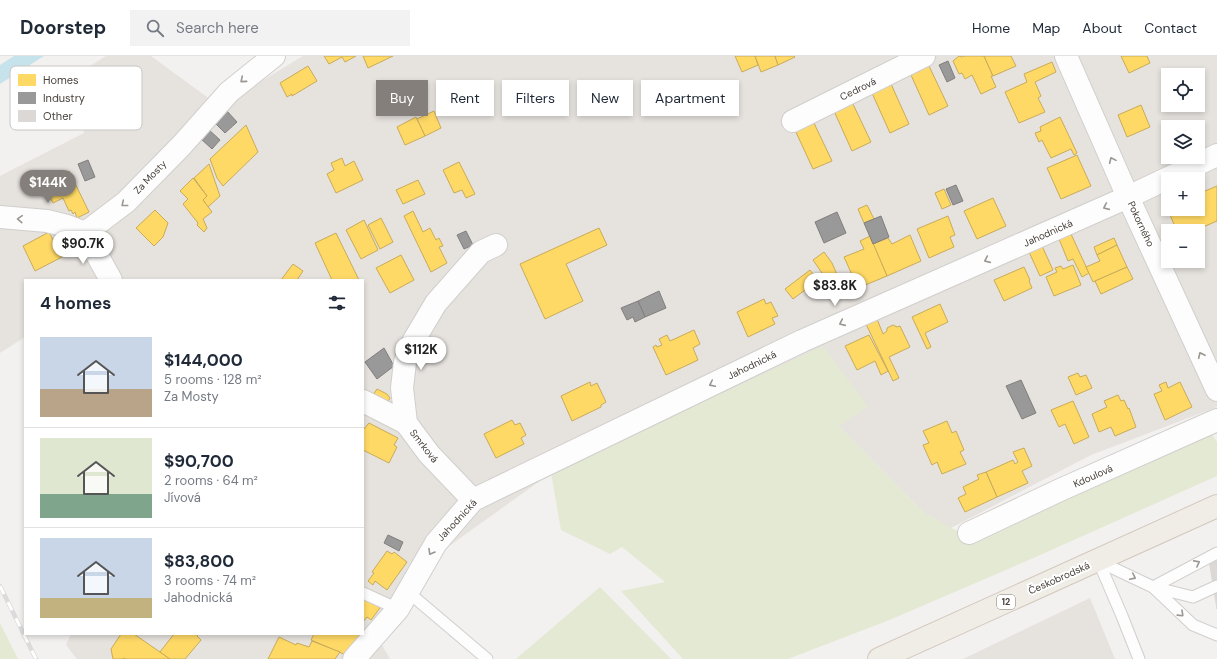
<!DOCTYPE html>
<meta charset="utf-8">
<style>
:root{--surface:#fff;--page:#f2f2f3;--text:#1f2937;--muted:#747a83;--line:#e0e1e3;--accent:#847f7a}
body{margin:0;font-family:"DM Sans",sans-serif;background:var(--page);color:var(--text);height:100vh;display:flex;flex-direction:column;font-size:15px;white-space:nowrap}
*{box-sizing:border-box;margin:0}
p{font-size:13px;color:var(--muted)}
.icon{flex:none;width:22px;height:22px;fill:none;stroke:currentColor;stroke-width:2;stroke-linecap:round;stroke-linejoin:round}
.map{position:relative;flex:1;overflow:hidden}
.sheet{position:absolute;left:24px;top:223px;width:340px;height:356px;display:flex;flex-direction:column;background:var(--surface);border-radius:0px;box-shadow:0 2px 6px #0003}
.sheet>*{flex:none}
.top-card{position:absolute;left:376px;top:24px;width:380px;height:36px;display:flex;gap:8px}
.buttons{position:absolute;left:1161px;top:12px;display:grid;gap:8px}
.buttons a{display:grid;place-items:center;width:44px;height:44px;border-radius:0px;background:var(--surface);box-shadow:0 2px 6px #0003;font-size:20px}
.price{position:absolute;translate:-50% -34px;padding:0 9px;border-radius:14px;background:#fff;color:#222;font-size:13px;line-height:26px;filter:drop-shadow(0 1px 2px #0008)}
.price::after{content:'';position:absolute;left:50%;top:24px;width:12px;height:9px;margin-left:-6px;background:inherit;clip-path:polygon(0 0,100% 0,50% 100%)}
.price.current{background:var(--accent);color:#fff}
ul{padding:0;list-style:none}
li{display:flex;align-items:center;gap:12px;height:100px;padding:0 16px}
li+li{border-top:1px solid var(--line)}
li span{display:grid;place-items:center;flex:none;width:112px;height:80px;border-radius:0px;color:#555}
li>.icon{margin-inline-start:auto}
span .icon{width:48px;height:48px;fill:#fffc;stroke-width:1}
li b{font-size:17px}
h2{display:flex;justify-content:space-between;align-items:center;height:48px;padding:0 16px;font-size:17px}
.pill{padding:0 14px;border-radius:0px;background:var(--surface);box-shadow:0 2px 6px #0003;font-size:14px;line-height:36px}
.pill.current{background:var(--accent);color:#fff}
header{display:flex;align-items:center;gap:24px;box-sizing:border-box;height:56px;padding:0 20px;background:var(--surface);border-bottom:1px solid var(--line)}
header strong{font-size:19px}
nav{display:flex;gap:22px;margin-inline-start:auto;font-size:14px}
.search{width:280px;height:36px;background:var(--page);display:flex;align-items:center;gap:10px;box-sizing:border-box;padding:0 14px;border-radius:0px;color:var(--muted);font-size:15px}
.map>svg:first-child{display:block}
</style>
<header>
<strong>Doorstep</strong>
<div class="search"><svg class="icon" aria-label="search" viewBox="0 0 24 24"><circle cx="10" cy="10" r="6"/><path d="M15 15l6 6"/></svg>Search here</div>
<nav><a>Home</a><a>Map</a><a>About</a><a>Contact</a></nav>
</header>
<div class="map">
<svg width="1217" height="603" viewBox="0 0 1217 603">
<rect width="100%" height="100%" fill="#f3f1ef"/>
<g fill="#e6e2de" fill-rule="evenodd">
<path d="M106,0H151L211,44L258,27L303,0H1217V351L1091,399L951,472L924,457L839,370L551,417L406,521L374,575L390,603H77L66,589L71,578H363V224H25V281L0,297V120L84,77L66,25ZM1168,19H1198V49H1168ZM1168,71H1198V101H1168ZM1168,123H1198V153H1168ZM1168,175H1198V205H1168Z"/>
<polygon points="1090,542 1115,603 963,603"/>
</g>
<g fill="#e4e9d3">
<polygon points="823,290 868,350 839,370 924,457 974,484 1210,375 1217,386 1217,420 1038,500 892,563 788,603 683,603 621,535 665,526 622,491 610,498 561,474 551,417"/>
<polygon points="600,531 671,603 516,603"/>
<polygon points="0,567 18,603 0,603"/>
</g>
<polygon fill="#c6e2eb" points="14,0 44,0 0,28 0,9"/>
<g fill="#ffd966" stroke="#c8ab59">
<polygon points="324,0 356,0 345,6 342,1 329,8"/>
<polygon points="363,0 393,0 368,12"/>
<polygon points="735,0 755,0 758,9 742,16"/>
<polygon points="755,0 775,0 778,9 761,16"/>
<polygon points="775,0 794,0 795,1 778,9"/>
<polygon points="959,0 962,1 965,0 984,0 993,20 991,20 996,31 981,38 972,19 965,23 962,17 959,18 953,5"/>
<polygon points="984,0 1011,0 1016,10 993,20"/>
<polygon points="1121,0 1147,0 1150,7 1129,17"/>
<polygon points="1052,6 1056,16 1035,26 1041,40 1038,42 1045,56 1019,67 1005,36 1027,26 1024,18"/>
<polygon points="308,10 317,25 292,40 292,38 287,41 280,27"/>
<polygon points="929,10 948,50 929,59 911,19"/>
<polygon points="1184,12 1190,19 1175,19"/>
<polygon points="891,28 909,68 890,77 872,37"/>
<polygon points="852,46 871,86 852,95 834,55"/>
<polygon points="1141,49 1150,71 1127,81 1118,59"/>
<polygon points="434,55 441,72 425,80 417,63"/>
<polygon points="416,61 425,80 405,89 397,71"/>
<polygon points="1060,61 1077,97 1074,99 1071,93 1051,102 1042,84 1039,86 1035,77 1041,75 1040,71"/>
<polygon points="813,65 832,105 813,113 795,74"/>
<polygon points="246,69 258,96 223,130 217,122 210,103"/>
<polygon points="1077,99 1091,130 1061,143 1047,112"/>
<polygon points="342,102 345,110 354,105 363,124 336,137 327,118 334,114 331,107"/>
<polygon points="459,106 475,138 466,142 462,134 454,137 443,114"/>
<polygon points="209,108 220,140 208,151 203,144 207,140 194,122"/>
<polygon points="69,115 89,156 77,162 75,156 73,158 71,154 69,155 63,142 53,147 44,129"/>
<polygon points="193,122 207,140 203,144 212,156 203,163 207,172 204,176 197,169 198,167 183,148 188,143 180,135"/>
<polygon points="418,124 425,138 403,148 396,134"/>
<polygon points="1217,130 1217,165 1194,175 1177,175 1167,152 1198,153 1198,138"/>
<polygon points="944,133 951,149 942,153 935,137"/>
<polygon points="993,142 1006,170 977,183 964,155"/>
<polygon points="867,149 874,163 864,167 858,153"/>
<polygon points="155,154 168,167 163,181 154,190 136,172"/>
<polygon points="413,155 423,176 430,172 436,184 439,182 443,190 439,191 447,207 431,216 404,160"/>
<polygon points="948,160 955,179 950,181 954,191 929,202 917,173"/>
<polygon points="381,162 393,186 380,193 368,169"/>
<polygon points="364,164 378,194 361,203 346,174"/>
<polygon points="599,172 607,189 566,208 583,245 545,263 520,208"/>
<polygon points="49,176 62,201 35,215 23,190"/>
<polygon points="336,177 359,224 332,224 315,187"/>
<polygon points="1071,178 1089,217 1082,221 1073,203 1068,205 1059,183"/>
<polygon points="910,179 921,205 887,220 873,188 888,182 892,188"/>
<polygon points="870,180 887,220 858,232 844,201 864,193 860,185"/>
<polygon points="1114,182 1117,189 1097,199 1094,191"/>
<polygon points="1117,189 1127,211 1093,226 1086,211 1100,205 1097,199"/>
<polygon points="1042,190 1053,214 1040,220 1029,196"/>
<polygon points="824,196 832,207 842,230 834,233 813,228 793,243 785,233 810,214 816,222 822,217 813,204"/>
<polygon points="401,199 414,224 390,237 376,212"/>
<polygon points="293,208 303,215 297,224 281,224"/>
<polygon points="1073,209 1081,229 1054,240 1046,221 1057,216 1055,212 1061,210 1063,213"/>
<polygon points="1024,211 1030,224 1029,225 1032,232 1004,245 994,224"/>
<polygon points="1127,211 1133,223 1101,238 1095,225"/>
<polygon points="842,230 845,235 831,241 827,232 834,233"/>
<polygon points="764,243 766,248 771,246 778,260 772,262 775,268 748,281 737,256"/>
<polygon points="940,248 948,266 925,277 931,291 927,293 912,261"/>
<polygon points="877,263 883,278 887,275 887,272 893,269 897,271 900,270 910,291 889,301 899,322 893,325 866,268"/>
<polygon points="694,274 700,288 693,292 698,304 666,319 653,291 656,289 657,291 662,289 659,283 667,279 670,285"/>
<polygon points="869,279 888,315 881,319 875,305 857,314 845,290"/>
<polygon points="1078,317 1080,321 1086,319 1092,332 1076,339 1068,321"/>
<polygon points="590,326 591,330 597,327 606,346 601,349 601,351 572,365 561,340"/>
<polygon points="1166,326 1168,332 1180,326 1192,351 1165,364 1154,338 1162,335 1159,329"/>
<polygon points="377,333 387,338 390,342 386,349 371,342"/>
<polygon points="1118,339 1121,345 1124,344 1128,353 1129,352 1136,371 1115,380 1111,371 1099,376 1092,358 1107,351 1104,345"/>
<polygon points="1073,345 1089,381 1074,388 1065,368 1059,371 1051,354"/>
<polygon points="512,364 515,369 520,367 526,379 521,382 524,388 496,402 484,378"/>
<polygon points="947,365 952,377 956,375 964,394 960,396 966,408 942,418 937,406 932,409 923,389 929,387 923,375"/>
<polygon points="369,367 398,382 394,389 397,391 389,407 363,394 363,374"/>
<polygon points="1024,392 1032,410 1022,415 1028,427 997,441 986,416 1013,404 1015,408 1018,406 1013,396"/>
<polygon points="986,416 997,441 965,456 958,442 966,438 963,431 979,423 977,419"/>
<polygon points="387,495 392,498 394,496 407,506 387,534 375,525 373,529 368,525 374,517 372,516"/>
<polygon points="363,539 382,549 371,564 367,561 363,566"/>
<polygon points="363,573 372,577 353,602 311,584 314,578 363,578"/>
<polygon points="121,578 134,578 170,603 126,603 124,602 123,603 113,603 111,593"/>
<polygon points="174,578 198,578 197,580 201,584 185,603 170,603 160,596"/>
<polygon points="279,581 296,589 297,587 309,591 312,585 340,596 335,603 268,603"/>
</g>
<g fill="#999" stroke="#817f7d">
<polygon points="948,5 955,22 947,26 939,9"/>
<polygon points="226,54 237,66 225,77 214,66"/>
<polygon points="208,73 220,84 212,93 200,82"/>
<polygon points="88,104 95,121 85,125 78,108"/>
<polygon points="956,129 963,145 953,149 946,133"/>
<polygon points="837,156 846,177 824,187 815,166"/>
<polygon points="881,160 889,181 873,188 864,167"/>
<polygon points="466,175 473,189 464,193 457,179"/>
<polygon points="659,235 666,252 645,261 638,245"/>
<polygon points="638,245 645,261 635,266 633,261 627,264 621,252"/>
<polygon points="384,292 394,310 377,323 365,306"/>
<polygon points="1021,324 1036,357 1022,363 1006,330"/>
<polygon points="388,479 403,486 399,495 384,487"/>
</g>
<polygon fill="#dbd8d6" stroke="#dbd8d5" points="1217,497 1217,553 1208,498"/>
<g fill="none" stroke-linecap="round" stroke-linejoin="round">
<defs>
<g id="lane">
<polyline points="1217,497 1153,531 1193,569 1217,579"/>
<polyline points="1098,504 1122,560 1139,603"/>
<polyline points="1098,505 1153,531 1193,541 1217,530"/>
<polyline points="408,536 487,603"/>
<polyline points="363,537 398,553"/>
</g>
<g id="street">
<polyline points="1066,0 1128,141 1217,334"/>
<polyline points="793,65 924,0"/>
<polyline points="0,161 47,165 67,170 85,177"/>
<polyline points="85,177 126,146 181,90 229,36 274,0"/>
<polyline points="85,177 111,224"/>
<polyline points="363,345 406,367"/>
<polyline points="473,444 429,398 406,367 402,332 405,306 414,284 436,247 481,196 496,189"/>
<polyline points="969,477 1060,434 1217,364"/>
<polyline points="354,603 398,553 436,487 473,444 802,285 1128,141 1217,99"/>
</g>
<polyline id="primary" points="879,603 1217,450"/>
</defs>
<use href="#lane" stroke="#d1cfcd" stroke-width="13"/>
<use href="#street" stroke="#d1cfcd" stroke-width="24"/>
<use href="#primary" stroke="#d3c9bf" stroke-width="24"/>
<use href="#lane" stroke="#fdfdfd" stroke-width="11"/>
<use href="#street" stroke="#fdfdfd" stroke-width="22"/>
<use href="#primary" stroke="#f0ede7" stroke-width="22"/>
<defs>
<polyline id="rail" points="0,530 36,603"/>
</defs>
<use href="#rail" stroke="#dbdbdb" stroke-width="4.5"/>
<use href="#rail" stroke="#fff" stroke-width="3" stroke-dasharray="9" stroke-linecap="butt"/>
</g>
<defs><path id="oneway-chevron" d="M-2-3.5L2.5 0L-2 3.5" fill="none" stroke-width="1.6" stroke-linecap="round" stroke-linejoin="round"/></defs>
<g stroke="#9a9692">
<use href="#oneway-chevron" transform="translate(243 24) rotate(140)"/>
<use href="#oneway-chevron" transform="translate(1112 104) rotate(-114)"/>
<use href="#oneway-chevron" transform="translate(124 148) rotate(141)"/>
<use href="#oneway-chevron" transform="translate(1106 151) rotate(156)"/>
<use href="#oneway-chevron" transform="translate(20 163) rotate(-176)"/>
<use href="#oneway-chevron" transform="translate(987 204) rotate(156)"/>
<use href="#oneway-chevron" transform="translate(842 267) rotate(156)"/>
<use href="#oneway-chevron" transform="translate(1201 299) rotate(-115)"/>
<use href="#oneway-chevron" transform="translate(712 328) rotate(154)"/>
<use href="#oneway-chevron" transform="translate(431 496) rotate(120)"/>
<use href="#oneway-chevron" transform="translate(1197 507) rotate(-28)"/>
<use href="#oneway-chevron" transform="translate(1133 521) rotate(26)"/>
<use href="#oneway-chevron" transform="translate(1181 558) rotate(44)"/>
</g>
<g text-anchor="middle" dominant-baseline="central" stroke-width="4" stroke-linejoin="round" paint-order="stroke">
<rect fill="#fff" stroke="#807a76" stroke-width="1" x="997" y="539" width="18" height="14" rx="3"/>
<g font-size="9" font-weight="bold" fill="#49413b">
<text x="1006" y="546">12</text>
</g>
<g font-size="10" fill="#49413b" stroke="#fff">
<text transform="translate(858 33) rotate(-26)">Cedrová</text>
<text transform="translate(150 121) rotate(-46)">Za Mosty</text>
<text transform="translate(1141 168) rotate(65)">Pokorného</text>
<text transform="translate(1048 177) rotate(-24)">Jahodnická</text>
<text transform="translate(752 309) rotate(-26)">Jahodnická</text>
<text transform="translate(424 390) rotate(52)">Smrková</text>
<text transform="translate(1093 420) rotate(-24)">Kdoulová</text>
<text transform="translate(457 464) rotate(-47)">Jahodnická</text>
<text transform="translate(1059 522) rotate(-24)">Českobrodská</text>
</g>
</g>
<rect x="10" y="10" width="132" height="64" rx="6" fill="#fff" stroke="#c8c6c4" stroke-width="1"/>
<rect x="18" y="18" width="18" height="12" fill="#ffd966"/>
<rect x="18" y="36" width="18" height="12" fill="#999"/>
<rect x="18" y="54" width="18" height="12" fill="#dbd8d6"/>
<g font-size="11" fill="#49413b">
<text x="43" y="28">Homes</text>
<text x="43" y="46">Industry</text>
<text x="43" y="64">Other</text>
</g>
</svg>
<div class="buttons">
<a><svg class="icon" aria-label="locate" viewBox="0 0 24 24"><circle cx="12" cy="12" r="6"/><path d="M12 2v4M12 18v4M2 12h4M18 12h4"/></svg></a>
<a><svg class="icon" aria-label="layers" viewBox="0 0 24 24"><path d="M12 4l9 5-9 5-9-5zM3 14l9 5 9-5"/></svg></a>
<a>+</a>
<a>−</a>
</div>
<b class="price current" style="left:48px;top:148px">$144K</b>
<b class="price" style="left:83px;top:209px">$90.7K</b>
<b class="price" style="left:835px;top:251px">$83.8K</b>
<b class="price" style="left:421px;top:315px">$112K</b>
<div class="top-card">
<a class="pill current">Buy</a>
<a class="pill">Rent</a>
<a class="pill">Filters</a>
<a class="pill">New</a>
<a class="pill">Apartment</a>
</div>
<section class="sheet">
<h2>4 homes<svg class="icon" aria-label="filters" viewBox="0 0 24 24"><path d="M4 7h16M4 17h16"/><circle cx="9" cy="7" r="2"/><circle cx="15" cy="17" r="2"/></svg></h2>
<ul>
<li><span style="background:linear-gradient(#c9d6e8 65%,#b9a48a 0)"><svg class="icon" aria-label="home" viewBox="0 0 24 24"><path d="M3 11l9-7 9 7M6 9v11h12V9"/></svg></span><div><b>$144,000</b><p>5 rooms · 128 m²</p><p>Za Mosty</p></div></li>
<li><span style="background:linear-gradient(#dfe7d0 70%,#7fa58c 0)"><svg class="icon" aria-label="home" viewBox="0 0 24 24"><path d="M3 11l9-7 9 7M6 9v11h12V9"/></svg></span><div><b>$90,700</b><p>2 rooms · 64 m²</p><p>Jívová</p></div></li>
<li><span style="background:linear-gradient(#c9d6e8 75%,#c2b280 0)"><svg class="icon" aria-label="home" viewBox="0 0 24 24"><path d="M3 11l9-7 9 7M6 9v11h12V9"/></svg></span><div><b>$83,800</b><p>3 rooms · 74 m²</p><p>Jahodnická</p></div></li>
</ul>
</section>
</div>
